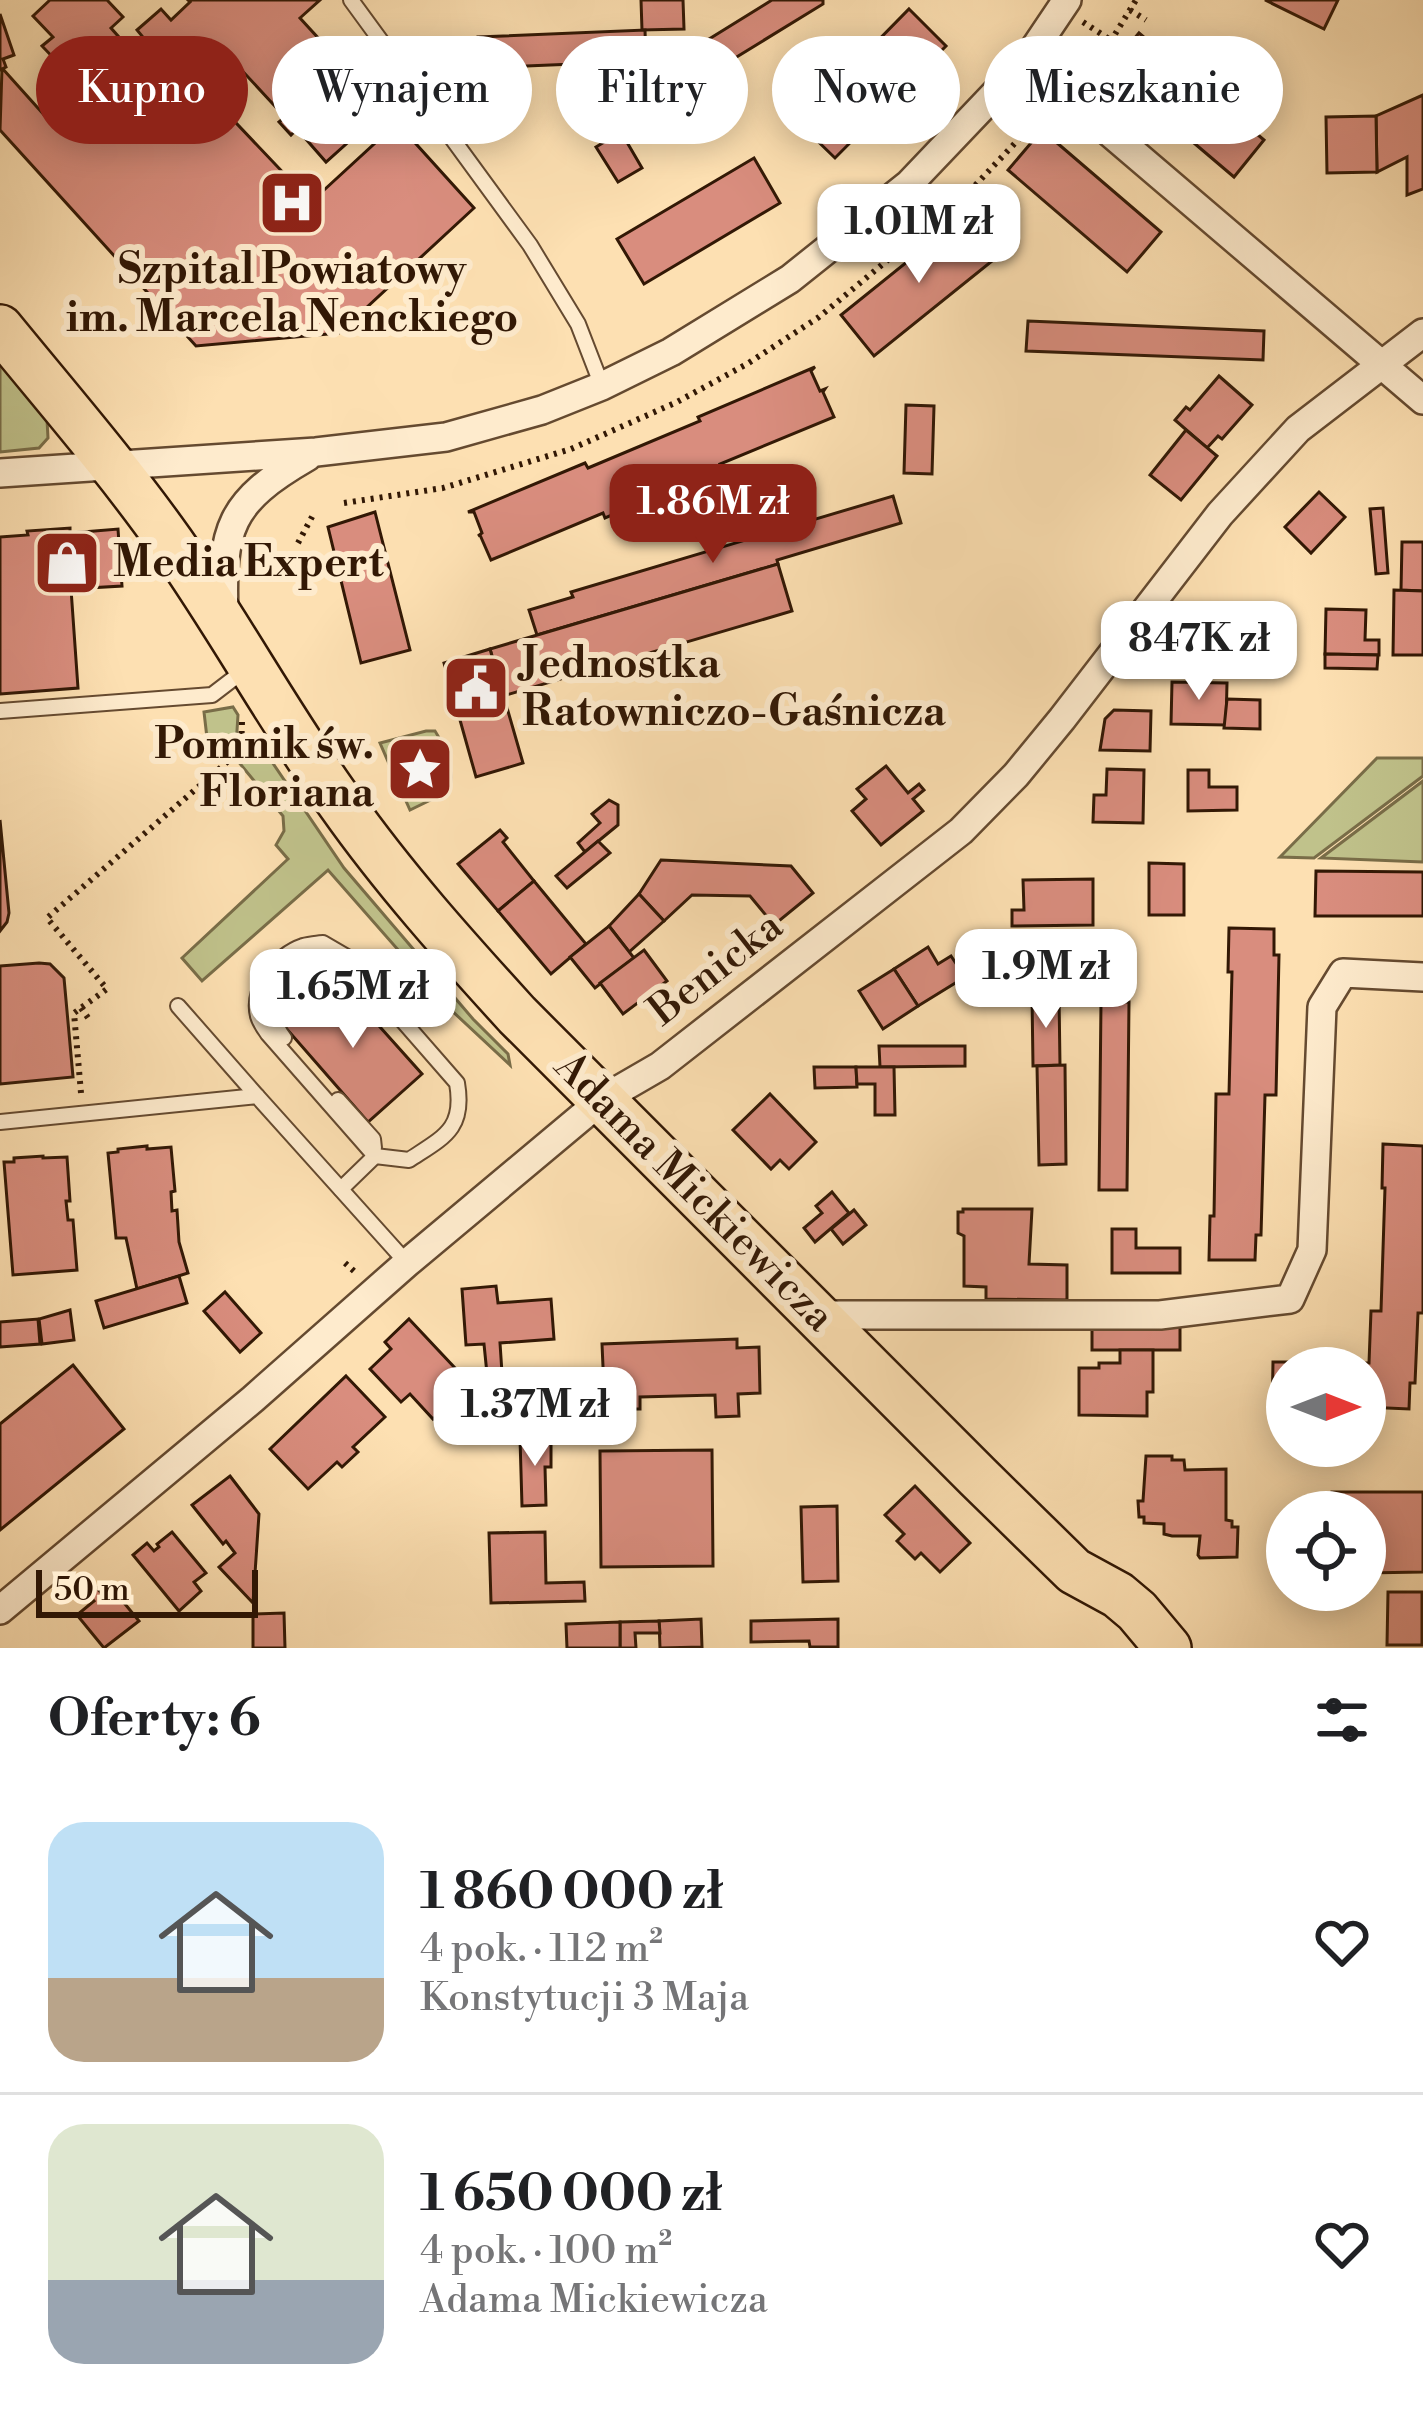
<!DOCTYPE html>
<html lang="pl">
<meta charset="utf-8">
<style>
:root{--surface:#fff;--page:#f2f2f2;--text:#202124;--muted:#757577;--line:#e0e0e0;--accent:#8f2418}
body{margin:0;font-family:"Libre Bodoni",serif;background:var(--page);color:var(--text);height:100vh;display:flex;flex-direction:column;font-size:45px;white-space:nowrap}
*{box-sizing:border-box;margin:0}
p{font-size:39px;color:var(--muted)}
.icon{flex:none;width:66px;height:66px;fill:none;stroke:currentColor;stroke-width:2;stroke-linecap:round;stroke-linejoin:round}
.map{position:relative;height:1648px;overflow:hidden}
.panel{display:flex;flex-direction:column;background:var(--surface);flex:1}
.panel>*{flex:none}
.top-card{position:absolute;left:36px;top:36px;width:1353px;height:108px;display:flex;gap:24px}
.needle{width:78px;rotate:90deg}
.buttons{position:absolute;left:1266px;top:1347px;display:grid;gap:24px}
.buttons a{display:grid;place-items:center;width:120px;height:120px;border-radius:50%;background:var(--surface);box-shadow:0 6px 30px #0003;font-size:60px}
.scale{position:absolute;left:36px;bottom:30px;width:222px;box-sizing:border-box;padding-left:12px;border:6px solid #321805;border-top:0;font-size:33px;line-height:42px;white-space:nowrap;color:#321805;-webkit-text-stroke:9px #feebcd;paint-order:stroke}
.price{position:absolute;translate:-50% -102px;padding:0 27px;border-radius:24px;background:#fff;color:#222;font-size:39px;line-height:78px;filter:drop-shadow(0 3px 6px #0008)}
.price::after{content:'';position:absolute;left:50%;top:72px;width:36px;height:27px;margin-left:-18px;background:inherit;clip-path:polygon(0 0,100% 0,50% 100%)}
.price.on{background:var(--accent);color:#fff}
ul{padding:0;list-style:none}
li{display:flex;align-items:center;gap:36px;height:300px;padding:0 48px}
li+li{border-top:3px solid var(--line)}
li span{display:grid;place-items:center;flex:none;width:336px;height:240px;border-radius:36px;color:#555}
li>.icon{margin-inline-start:auto}
span .icon{width:144px;height:144px;fill:#fffc;stroke-width:1}
li b{font-size:51px}
h2{display:flex;justify-content:space-between;align-items:center;height:144px;padding:0 48px;font-size:51px}
.pill{padding:0 42px;border-radius:54px;background:var(--surface);box-shadow:0 6px 30px #0003;font-size:42px;line-height:108px}
.pill.on{background:var(--accent);color:#fff}
.map>svg:first-child{display:block}
</style>
<div class="map">
<svg width="1423" height="1648" viewBox="0 0 1423 1648">
<rect width="100%" height="100%" fill="#fde0b2"/>
<filter id="stains"><feTurbulence type="fractalNoise" baseFrequency=".00167" numOctaves="4"/><feColorMatrix values="0 0 0 0 .2 0 0 0 0 .09 0 0 0 0 .02 0 0 0 .5 -.17"/></filter>
<radialGradient id="worn" r=".72"><stop offset=".6" stop-color="#630" stop-opacity="0"/><stop offset="1" stop-color="#630" stop-opacity=".3"/></radialGradient>
<g fill="#c0c28b" stroke="#796d48" stroke-width="3">
<polygon points="0,363 47,420 48,438 39,448 0,452"/>
<polygon points="233,707 238,715 236,746 230,752 216,737 207,738 204,712"/>
<path d="M426,731H435C446,748 455,771 449,791L410,810L398,783L411,774L422,775L426,766L419,763L408,770L393,773L380,743Z"/>
<polygon points="243,754 272,762 344,868 473,1019 508,1054 510,1065 450,1009 328,870 202,981 182,958 288,859 276,845 284,831 283,816 237,760"/>
<polygon points="1377,758 1423,758 1423,776 1314,858 1280,857"/>
<polygon points="1423,781 1423,862 1321,858"/>
</g>
<g fill="#d98d7e" stroke="#321805" stroke-width="3">
<polygon points="50,0 107,0 123,17 111,28 134,54 147,42 137,30 161,9 171,20 190,2 188,0 320,0 300,18 384,110 326,162 297,129 291,135 279,122 285,117 236,64 212,86 208,81 202,87 311,202 397,123 474,208 339,333 196,346 0,130 2,68 55,127 99,86 75,61 65,70 42,46 53,37 33,16"/>
<polygon points="641,0 683,0 684,29 642,30"/>
<polygon points="772,0 823,0 823,4 632,121 617,96"/>
<polygon points="1265,0 1338,0 1324,29"/>
<polygon points="909,9 946,46 835,158 798,122"/>
<polygon points="0,14 14,55 3,59 6,67 0,70"/>
<polygon points="645,30 646,61 479,68 478,37"/>
<polygon points="1139,33 1264,140 1234,177 1108,70"/>
<polygon points="1423,95 1423,189 1407,195 1407,157 1377,172 1376,116"/>
<polygon points="1376,116 1377,172 1327,173 1326,117"/>
<polygon points="1042,130 1161,232 1127,272 1008,170"/>
<polygon points="621,132 642,168 618,182 596,147"/>
<polygon points="754,158 780,203 644,284 617,239"/>
<polygon points="964,216 997,257 874,356 841,315"/>
<polygon points="1028,321 1264,331 1263,360 1026,351"/>
<polygon points="815,367 811,371 820,391 825,389 823,392 834,417 720,464 722,468 605,518 603,513 491,560 480,535 478,536 482,533 474,512 468,512 585,463 588,468 700,421 698,417"/>
<polygon points="1219,376 1252,405 1222,439 1218,436 1207,448 1175,420 1186,407 1190,410"/>
<polygon points="906,405 934,406 932,474 904,473"/>
<polygon points="1186,430 1217,456 1181,500 1150,475"/>
<polygon points="1319,492 1345,517 1311,553 1285,527"/>
<polygon points="893,496 901,523 777,560 778,564 537,635 529,610 573,597 571,592"/>
<polygon points="1383,508 1388,573 1376,574 1370,509"/>
<polygon points="375,512 410,650 361,663 328,527"/>
<polygon points="70,528 70,533 118,529 122,586 71,589 78,688 0,694 0,537 28,535 27,531"/>
<polygon points="1402,542 1423,542 1423,591 1401,590"/>
<polygon points="778,564 792,611 503,696 490,649"/>
<polygon points="1394,590 1423,591 1423,655 1393,655"/>
<polygon points="1237,609 1282,610 1282,626 1290,626 1290,639 1282,639 1281,654 1236,654"/>
<polygon points="1326,609 1366,610 1365,640 1379,640 1379,655 1325,654"/>
<polygon points="490,649 523,763 476,777 444,663"/>
<polygon points="1325,654 1378,655 1377,669 1325,668"/>
<polygon points="1172,682 1227,683 1226,725 1171,724"/>
<polygon points="1227,699 1260,700 1260,729 1224,728"/>
<polygon points="1114,710 1151,711 1150,751 1100,750 1105,719"/>
<polygon points="886,766 908,793 919,784 924,790 913,799 923,811 881,845 852,811 866,799 857,789"/>
<polygon points="1107,769 1144,770 1143,823 1093,822 1094,795 1106,795"/>
<polygon points="1188,770 1209,770 1209,787 1237,787 1237,810 1188,811"/>
<polygon points="609,800 618,805 618,825 585,852 578,843 600,823 592,814"/>
<polygon points="0,820 9,913 7,922 0,931"/>
<polygon points="500,830 507,838 503,842 534,881 498,911 458,864"/>
<polygon points="598,841 610,853 567,888 556,876"/>
<polygon points="661,860 791,866 813,893 774,925 750,896 692,895 664,921 639,894"/>
<polygon points="1149,863 1184,864 1184,915 1149,915"/>
<polygon points="1316,871 1423,872 1423,916 1315,916"/>
<polygon points="1093,879 1093,925 1012,926 1012,910 1024,910 1023,880"/>
<polygon points="534,881 586,944 551,974 498,911"/>
<polygon points="639,894 664,921 629,952 609,926"/>
<polygon points="609,926 634,958 595,988 570,957"/>
<polygon points="1229,928 1274,929 1274,955 1279,955 1276,1095 1265,1095 1261,1235 1256,1235 1255,1260 1209,1260 1210,1216 1214,1216 1216,1094 1229,1094 1232,972 1228,972"/>
<polygon points="928,947 938,964 951,956 965,977 918,1006 894,969"/>
<polygon points="644,950 667,981 623,1014 600,983"/>
<polygon points="39,963 50,964 64,978 73,1077 0,1084 0,966"/>
<polygon points="894,969 918,1006 883,1029 859,991"/>
<polygon points="338,980 422,1074 368,1122 285,1027"/>
<polygon points="1032,996 1059,996 1060,1065 1033,1066"/>
<polygon points="1101,1002 1129,1002 1127,1190 1099,1190"/>
<polygon points="879,1046 965,1046 965,1066 880,1067"/>
<polygon points="1065,1065 1066,1164 1039,1165 1037,1066"/>
<polygon points="814,1067 856,1067 857,1087 815,1088"/>
<polygon points="856,1067 894,1067 895,1115 875,1115 875,1084 857,1084"/>
<polygon points="770,1094 816,1142 789,1169 780,1160 771,1169 733,1130"/>
<polygon points="1383,1144 1423,1146 1423,1313 1418,1313 1415,1383 1410,1383 1409,1409 1365,1407 1365,1363 1369,1363 1371,1311 1381,1311 1385,1188 1382,1188"/>
<polygon points="147,1146 147,1149 171,1147 175,1191 171,1192 172,1211 177,1210 179,1242 188,1273 137,1289 126,1238 116,1238 108,1153 118,1152 118,1149"/>
<polygon points="43,1156 43,1158 67,1157 70,1201 66,1201 68,1220 73,1220 77,1270 13,1275 4,1162 14,1162 14,1158"/>
<polygon points="832,1192 849,1213 815,1242 804,1228 822,1213 816,1206"/>
<polygon points="963,1209 1032,1209 1029,1264 1067,1265 1067,1300 986,1299 986,1287 964,1286 964,1236 958,1233 958,1212 963,1212"/>
<polygon points="854,1210 866,1225 843,1244 831,1229"/>
<polygon points="1112,1229 1136,1229 1136,1248 1180,1248 1180,1273 1112,1273"/>
<polygon points="179,1276 187,1303 104,1328 96,1301"/>
<polygon points="496,1286 498,1303 551,1299 554,1339 500,1343 502,1373 487,1374 484,1344 466,1345 462,1289"/>
<polygon points="225,1292 261,1333 240,1352 204,1311"/>
<polygon points="70,1310 74,1340 42,1344 39,1319"/>
<polygon points="38,1319 40,1344 0,1347 0,1322"/>
<polygon points="409,1319 470,1384 433,1419 410,1394 401,1402 370,1369 391,1349 385,1342"/>
<rect x="1092" y="1323" width="88" height="27"/>
<polygon points="737,1339 737,1348 759,1347 760,1393 738,1394 739,1416 716,1417 715,1395 640,1397 640,1409 627,1409 626,1388 604,1389 602,1344"/>
<polygon points="1120,1350 1153,1350 1153,1392 1147,1392 1147,1416 1079,1415 1079,1368 1099,1368 1099,1363 1120,1363"/>
<polygon points="1273,1362 1302,1362 1302,1368 1287,1368 1287,1420 1272,1419"/>
<polygon points="73,1365 124,1429 0,1530 0,1424"/>
<polygon points="346,1376 385,1417 353,1447 358,1452 342,1467 337,1462 308,1489 270,1449"/>
<polygon points="549,1383 551,1437 520,1438 519,1384"/>
<polygon points="551,1437 551,1467 545,1467 546,1505 522,1506 520,1438"/>
<polygon points="712,1450 713,1566 601,1567 600,1451"/>
<polygon points="1146,1456 1172,1456 1172,1460 1184,1460 1185,1470 1226,1469 1226,1520 1232,1521 1232,1527 1238,1527 1237,1557 1200,1558 1198,1555 1200,1536 1172,1536 1164,1534 1164,1524 1144,1523 1144,1517 1139,1517 1138,1501 1143,1501"/>
<polygon points="230,1476 259,1514 253,1603 219,1567 235,1553 226,1541 223,1544 192,1505"/>
<polygon points="915,1486 970,1543 940,1572 921,1553 915,1559 897,1541 904,1534 885,1515"/>
<polygon points="1332,1492 1423,1492 1423,1572 1365,1573 1365,1512 1332,1512"/>
<polygon points="837,1506 838,1581 803,1582 801,1507"/>
<polygon points="172,1532 206,1573 194,1582 201,1591 179,1611 133,1555 147,1543 154,1551 159,1547 157,1544"/>
<polygon points="545,1532 546,1583 584,1582 585,1601 491,1603 489,1533"/>
<polygon points="111,1587 139,1621 104,1648 77,1615 94,1601 89,1595 97,1588 102,1594"/>
<polygon points="1388,1592 1422,1592 1422,1645 1387,1645"/>
<polygon points="284,1613 285,1648 253,1648 253,1614"/>
<polygon points="701,1619 702,1647 660,1648 659,1621"/>
<polygon points="838,1619 838,1647 810,1647 809,1641 751,1642 751,1621"/>
<polygon points="659,1621 660,1633 635,1633 636,1648 620,1648 620,1622"/>
<polygon points="620,1622 620,1648 567,1648 566,1624"/>
</g>
<g fill="none" stroke-linecap="round" stroke-linejoin="round">
<defs>
<g id="lane">
<polyline points="351,0 530,245 578,324 602,386"/>
<polyline points="0,711 212,695 246,669"/>
<path d="M323,943L347,957L457,1083C465,1129 444,1137 409,1160L375,1156L268,1034C264,1028 260,1023 258,1016C251,988 277,955 303,946C305,945 321,943 323,943Z"/>
<polyline points="178,1006 257,1096"/>
<path d="M284,1038C260,1010 285,968 319,961C329,959 340,962 350,964"/>
<polyline points="338,1100 373,1139 374,1148"/>
<polyline points="0,1122 257,1096 407,1263"/>
<polyline points="341,1189 375,1156"/>
</g>
<g id="street">
<polyline points="1026,61 1423,400"/>
<polyline points="0,473 316,452 446,437 542,410 602,386 671,352 790,279 909,184 1026,61 1067,0"/>
<path d="M224,616C221,528 229,502 307,457"/>
<polyline points="817,1315 1160,1315 1290,1299 1312,1250 1322,1007 1343,973 1423,977"/>
<polyline points="0,1610 253,1399 407,1263 603,1099 660,1066 961,831 1016,775 1062,719 1220,514 1298,429 1423,333"/>
</g>
<path id="primary" d="M0,328C58,399 118,468 171,543C231,628 280,720 341,804C394,879 455,947 517,1015L978,1477L1074,1571L1118,1595L1137,1611L1168,1648"/>
</defs>
<use href="#lane" stroke="#654a30" stroke-width="18"/>
<use href="#street" stroke="#654a30" stroke-width="32"/>
<use href="#primary" stroke="#321805" stroke-width="50"/>
<g stroke="#321805" stroke-width="6" stroke-dasharray="3 6" stroke-linecap="butt">
<polyline points="1130,10 1146,20"/>
<polyline points="1083,22 1112,41"/>
<polyline points="1084,78 1101,57 1136,0"/>
<polyline points="344,503 443,488 571,449 677,402 747,364 819,317 966,195 1035,122 1049,112"/>
<polyline points="298,543 313,515"/>
<polyline points="242,722 241,750 265,755"/>
<polyline points="81,1008 91,1022"/>
<polyline points="81,1093 74,1013 107,989 47,918 241,750"/>
<polyline points="345,1263 356,1273"/>
</g>
<use href="#lane" stroke="#feebcd" stroke-width="14"/>
<use href="#street" stroke="#feebcd" stroke-width="27"/>
<use href="#primary" stroke="#fde0b2" stroke-width="45"/>
</g>
<defs>
<symbol id="hospital-square" viewBox="-11 -11 22 22"><rect x="-9" y="-9" width="18" height="18" rx="4" fill="#8f2418" stroke="#feebcd"/><path d="M-5-5h3v3.5h4V-5h3V5h-3V1.5h-4V5h-3Z" fill="#fff"/></symbol>
<symbol id="shop-square" viewBox="-11 -11 22 22"><rect x="-9" y="-9" width="18" height="18" rx="4" fill="#8f2418" stroke="#feebcd"/><path d="M-5-2.5h2.3a2.7 3.5 0 0 1 5.4 0H5L5.5 6h-11ZM-1.5-2.5h3a1.5 2.3 0 0 0-3 0Z" fill="#fff"/></symbol>
<symbol id="civic-square" viewBox="-11 -11 22 22"><rect x="-9" y="-9" width="18" height="18" rx="4" fill="#8f2418" stroke="#feebcd"/><path d="M-.6-6.5H3V-4.5H.6V-3L4-1V1h2V6H-6V1h2V-1L-.6-3ZM-1.2 2.5V6h2.4V2.5Z" fill="#fff"/></symbol>
<symbol id="sight-square" viewBox="-11 -11 22 22"><rect x="-9" y="-9" width="18" height="18" rx="4" fill="#8f2418" stroke="#feebcd"/><path d="M0-6L1.8-2.2L6-1.7L2.9 1.2L3.7 5.4L0 3.3L-3.7 5.4L-2.9 1.2L-6-1.7L-1.8-2.2Z" fill="#fff"/></symbol>
</defs>
<g fill-rule="evenodd">
<use href="#hospital-square" x="254" y="165" width="76" height="76"/>
<use href="#shop-square" x="29" y="525" width="76" height="76"/>
<use href="#civic-square" x="438" y="650" width="76" height="76"/>
<use href="#sight-square" x="382" y="731" width="76" height="76"/>
</g>
<g text-anchor="middle" dominant-baseline="central" stroke-width="12" stroke-linejoin="round" paint-order="stroke">
<g font-size="42" font-weight="bold" fill="#321805" stroke="#feebcd" text-anchor="start">
<text x="292" y="270" text-anchor="middle">Szpital Powiatowy<tspan x="292" dy="48">im. Marcela Nenckiego</tspan></text>
<text x="113" y="563">Media Expert</text>
<text x="522" y="664">Jednostka<tspan x="522" dy="48">Ratowniczo-Gaśnicza</tspan></text>
<text x="374" y="745" text-anchor="end">Pomnik św.<tspan x="374" dy="48">Floriana</tspan></text>
</g>
<g font-size="42" fill="#321805" stroke="#feebcd">
<text transform="translate(716 969) rotate(-38)">Benicka</text>
<text transform="translate(694 1192) rotate(45)">Adama Mickiewicza</text>
</g>
</g>
<rect width="100%" height="100%" filter="url(#stains)"/>
<rect width="100%" height="100%" fill="url(#worn)"/>
</svg>
<div class="buttons">
<a><svg class="needle" viewBox="-14 -14 28 28"><path d="M0-13l5 13h-10z" fill="#e53935"/><path d="M0 13l5-13h-10z" fill="#757577"/></svg></a>
<a><svg class="icon" aria-label="locate" viewBox="0 0 24 24"><circle cx="12" cy="12" r="6"/><path d="M12 2v4M12 18v4M2 12h4M18 12h4"/></svg></a>
</div>
<div class="scale">50 m</div>
<b class="price" style="left:919px;top:286px">1.01M zł</b>
<b class="price on" style="left:713px;top:566px">1.86M zł</b>
<b class="price" style="left:1199px;top:703px">847K zł</b>
<b class="price" style="left:1046px;top:1031px">1.9M zł</b>
<b class="price" style="left:353px;top:1051px">1.65M zł</b>
<b class="price" style="left:535px;top:1469px">1.37M zł</b>
<div class="top-card">
<a class="pill on">Kupno</a>
<a class="pill">Wynajem</a>
<a class="pill">Filtry</a>
<a class="pill">Nowe</a>
<a class="pill">Mieszkanie</a>
</div>
</div>
<section class="panel">
<h2>Oferty: 6<svg class="icon" aria-label="filters" viewBox="0 0 24 24"><path d="M4 7h16M4 17h16"/><circle cx="9" cy="7" r="2"/><circle cx="15" cy="17" r="2"/></svg></h2>
<ul>
<li><span style="background:linear-gradient(#bfe0f5 65%,#b9a48a 0)"><svg class="icon" aria-label="home" viewBox="0 0 24 24"><path d="M3 11l9-7 9 7M6 9v11h12V9"/></svg></span><div><b>1 860 000 zł</b><p>4 pok. · 112 m²</p><p>Konstytucji 3 Maja</p></div><svg class="icon" aria-label="heart" viewBox="0 0 24 24"><path d="M12 20l-8-8c-3-5 5-10 8-4 3-6 11-1 8 4z"/></svg></li>
<li><span style="background:linear-gradient(#dfe7d0 65%,#9aa5b1 0)"><svg class="icon" aria-label="home" viewBox="0 0 24 24"><path d="M3 11l9-7 9 7M6 9v11h12V9"/></svg></span><div><b>1 650 000 zł</b><p>4 pok. · 100 m²</p><p>Adama Mickiewicza</p></div><svg class="icon" aria-label="heart" viewBox="0 0 24 24"><path d="M12 20l-8-8c-3-5 5-10 8-4 3-6 11-1 8 4z"/></svg></li>
</ul>
</section>
